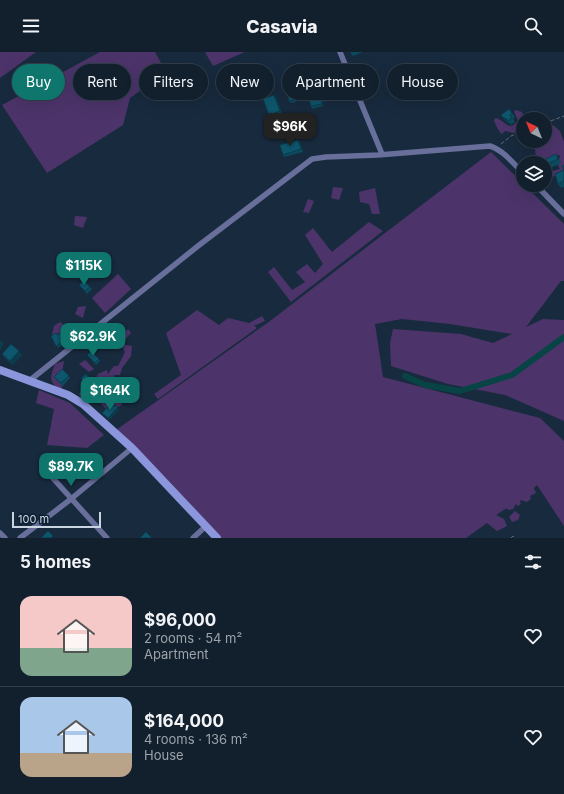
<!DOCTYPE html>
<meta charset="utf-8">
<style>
:root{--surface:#12202e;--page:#1f2d3a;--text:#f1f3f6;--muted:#9ca3aa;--line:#313e4a;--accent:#0f766e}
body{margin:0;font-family:Inter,sans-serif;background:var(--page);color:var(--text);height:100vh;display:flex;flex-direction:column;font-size:15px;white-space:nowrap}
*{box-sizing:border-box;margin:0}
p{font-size:13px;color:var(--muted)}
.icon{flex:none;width:22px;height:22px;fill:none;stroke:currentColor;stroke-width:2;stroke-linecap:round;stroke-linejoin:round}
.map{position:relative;height:486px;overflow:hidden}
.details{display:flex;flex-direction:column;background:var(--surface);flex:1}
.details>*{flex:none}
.banner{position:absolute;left:12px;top:12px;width:540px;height:36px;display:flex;gap:8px}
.needle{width:26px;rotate:317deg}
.buttons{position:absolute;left:516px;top:60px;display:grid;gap:8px}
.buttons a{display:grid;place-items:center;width:36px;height:36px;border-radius:50%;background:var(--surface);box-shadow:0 4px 16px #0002,0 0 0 1px var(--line);font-size:20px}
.scale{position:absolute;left:12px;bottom:10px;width:89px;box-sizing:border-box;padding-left:4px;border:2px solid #cad5e2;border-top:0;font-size:11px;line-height:14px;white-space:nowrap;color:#cad5e2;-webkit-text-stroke:3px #0e2033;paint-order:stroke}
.price{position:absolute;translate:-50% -34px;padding:0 9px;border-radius:8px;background:var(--accent);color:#fff;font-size:13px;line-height:26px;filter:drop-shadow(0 1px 2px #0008)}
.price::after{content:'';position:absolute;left:50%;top:24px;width:12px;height:9px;margin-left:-6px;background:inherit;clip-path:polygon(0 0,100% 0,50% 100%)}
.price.on{background:#222;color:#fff}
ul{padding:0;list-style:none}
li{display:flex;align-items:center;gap:12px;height:100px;padding:0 20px}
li+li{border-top:1px solid var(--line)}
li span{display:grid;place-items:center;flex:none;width:112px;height:80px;border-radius:12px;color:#555}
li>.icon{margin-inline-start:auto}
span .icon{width:48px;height:48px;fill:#fffc;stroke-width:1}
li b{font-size:17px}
h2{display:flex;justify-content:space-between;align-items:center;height:48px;padding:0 20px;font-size:17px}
.chip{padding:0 14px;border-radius:18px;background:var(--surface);box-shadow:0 4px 16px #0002,0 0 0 1px var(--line);font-size:14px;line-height:36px}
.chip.on{background:var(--accent);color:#fff}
header{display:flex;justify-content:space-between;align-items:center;height:52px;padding:0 20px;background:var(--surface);font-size:18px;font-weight:800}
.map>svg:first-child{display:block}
</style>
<header><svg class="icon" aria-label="menu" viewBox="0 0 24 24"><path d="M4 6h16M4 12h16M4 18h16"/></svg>Casavia<svg class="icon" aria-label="search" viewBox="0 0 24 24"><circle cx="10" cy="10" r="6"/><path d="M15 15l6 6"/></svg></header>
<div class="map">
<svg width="564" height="486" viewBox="0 0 564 486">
<rect width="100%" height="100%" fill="#182a3e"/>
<g fill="#4c346a">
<polygon points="0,0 36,0 0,26"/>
<polygon points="100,0 155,0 166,20 130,46 123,73 47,121 2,53"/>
<polygon points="205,0 245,0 213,14"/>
<path d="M516,58L522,60L524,67L523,76L514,81L505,79L502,82C498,79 496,73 494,69L495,66C502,67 505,74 512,74L518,69L514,59Z"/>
<polygon points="553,73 560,79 564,90 564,121 545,127 545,121 560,117 558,113 560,103 551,105 545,110 536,106 535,97 536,89 545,89 545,79"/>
<polygon points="491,100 564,172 564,229 561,229 526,275 543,267 564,268 564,369 505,343 448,332 391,314 390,291 393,277 461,282 493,291 512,282 450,272 402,267 375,272 383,325 540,366 564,389 564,474 537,433 534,436 536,441 530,444 531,447 527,450 521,448 520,450 521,452 518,454 516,452 513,457 508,458 507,456 496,463 504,467 507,474 497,479 487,471 466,486 217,486 116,378 270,269"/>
<polygon points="333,135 343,136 339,148 331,146"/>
<polygon points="375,136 380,162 372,162 369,152 360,150 359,140"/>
<polygon points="308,147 314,149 309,161 303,160"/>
<polygon points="75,164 87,165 83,176 74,173"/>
<polygon points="369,170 383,179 291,250 268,220 274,215 292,238 305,230 296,220 307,212 315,221 323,212 305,183 313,176 332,200"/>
<polygon points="69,207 78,215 79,224 65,222"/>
<polygon points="118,222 131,237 105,261 92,246"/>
<polygon points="86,254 83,266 75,262 78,255"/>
<polygon points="197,258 219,273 228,266 249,271 262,264 265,269 256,273 254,273 257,276 158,347 154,342 181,323 166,281"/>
<polygon points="60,270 63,272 63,276 80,275 79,277 83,281 78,284 73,278 52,283 54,274"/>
<polygon points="128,277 131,281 123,290 126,293 132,294 131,304 122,316 120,323 114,323 115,330 94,335 92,345 82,349 79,342 83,334 93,332 98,322 107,318 108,322 114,314 118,314 125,300 118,286"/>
<polygon points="85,308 94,317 89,320 79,312"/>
<path d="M64,309L62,321L56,327L63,334L59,338C48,328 51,324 55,312Z"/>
<polygon points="39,338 70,351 104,383 87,396 47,393 54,357 36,351"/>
<polygon points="118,342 122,353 108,360 101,351"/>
<polygon points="515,459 520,463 518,468 512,470 509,465"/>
</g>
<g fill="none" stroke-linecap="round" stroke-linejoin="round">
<polyline stroke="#084446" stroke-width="6" points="405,324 425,333 460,339 512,323 564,285"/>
<g stroke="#5a697b" stroke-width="1" stroke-dasharray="4 2" stroke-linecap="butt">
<polyline points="545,71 564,64"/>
<polyline points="501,92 511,84 523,79"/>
<polyline points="511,486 513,484 515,486"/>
</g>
<g stroke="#686f9b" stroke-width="5.5">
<polyline points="340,0 382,102"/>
<polyline points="536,133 564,162"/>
<path d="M29,329L198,194L312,107L326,105L378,103L490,94C503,98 513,111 523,121"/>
<polyline points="50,423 107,486"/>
<polyline points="0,481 5,486"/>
<polyline points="20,486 71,447 132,396"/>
<polyline points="193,486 206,474"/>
</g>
<polyline stroke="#8c96dc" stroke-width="8" points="0,318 68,343 83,352 132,396 217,486"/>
</g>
<g fill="#0c4a5e">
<polygon points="350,0 363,0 353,4"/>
<polygon points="319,22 321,30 313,33 312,30"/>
<polygon points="328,22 334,30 327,33 325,30"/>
<polygon points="330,39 332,42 333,48 322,50 323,54 312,57 311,54"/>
<polygon points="276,45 282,61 271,65 269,63"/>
<polygon points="295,45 296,50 291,51 289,49"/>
<polygon points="512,61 515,65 513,67 515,70 511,73 509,70 508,71 501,63"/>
<polygon points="304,68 305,73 295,75 294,73"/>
<polygon points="298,88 300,90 303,100 284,105 283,103"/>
<polygon points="559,107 561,111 545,119 545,111"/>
<polygon points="564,113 564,135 561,136 558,132 564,118"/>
<polygon points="81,235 90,235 92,237 87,242"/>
<polygon points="66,277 73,286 58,296 51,284 57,283"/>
<polygon points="2,302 22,303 13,313 5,306"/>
<polygon points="87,303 99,307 100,309 96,313"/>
<polygon points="69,324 70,326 63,334 54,325"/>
<polygon points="81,326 90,327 92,329 87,334"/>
</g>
<g fill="#0a3c4c">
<polygon points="330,39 332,42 333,48 332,46"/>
<polygon points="274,43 276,45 282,61 280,59"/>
<polygon points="298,88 300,90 303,100 301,97"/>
<polygon points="1,288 4,292 0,299 0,289"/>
<polygon points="19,299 22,303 13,313 10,309"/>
<polygon points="118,355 119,358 109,368 108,366"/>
</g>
<g fill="#0e566d" stroke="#0a3c4c">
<polygon points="317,20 320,28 312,30 309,23"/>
<polygon points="328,22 332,28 325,30 323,25"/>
<polygon points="330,39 332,46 321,48 322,52 311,54 308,44"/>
<polygon points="274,43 280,59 269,63 263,47"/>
<polygon points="293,43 295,48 289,49 288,44"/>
<polygon points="509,57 512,61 510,63 512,66 508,69 506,66 505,67 501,63"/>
<polygon points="303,66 304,71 294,73 292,68"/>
<polygon points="298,88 301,97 283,103 280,93"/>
<polygon points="556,102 558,107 545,113 545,111 540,111 540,110"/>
<polygon points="564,113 564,129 558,132 555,122 564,118 562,114"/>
<polygon points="84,228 90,235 85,239 79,233"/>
<polygon points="66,277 71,284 56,294 51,284 56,281 57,283"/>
<polygon points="11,292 19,299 10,309 2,302"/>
<polygon points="91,299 99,307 95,311 87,303"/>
<polygon points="62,317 69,324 61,331 54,325"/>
<polygon points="86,322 90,327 85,331 81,326"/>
<polygon points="111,352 118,355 108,366 102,361"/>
<polygon points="48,479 53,484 51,486 41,486"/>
<polygon points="146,480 152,486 140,486"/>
</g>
</svg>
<div class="buttons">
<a><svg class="needle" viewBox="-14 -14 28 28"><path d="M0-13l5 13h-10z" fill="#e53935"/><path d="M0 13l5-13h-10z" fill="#9ca3aa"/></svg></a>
<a><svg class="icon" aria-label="layers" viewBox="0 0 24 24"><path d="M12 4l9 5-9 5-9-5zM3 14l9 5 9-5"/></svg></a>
</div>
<div class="scale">100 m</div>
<b class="price on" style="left:290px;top:95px">$96K</b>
<b class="price" style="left:84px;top:234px">$115K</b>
<b class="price" style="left:93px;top:305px">$62.9K</b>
<b class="price" style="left:110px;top:359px">$164K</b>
<b class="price" style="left:71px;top:435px">$89.7K</b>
<div class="banner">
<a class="chip on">Buy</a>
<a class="chip">Rent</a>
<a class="chip">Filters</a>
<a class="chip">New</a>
<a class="chip">Apartment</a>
<a class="chip">House</a>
</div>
</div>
<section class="details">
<h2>5 homes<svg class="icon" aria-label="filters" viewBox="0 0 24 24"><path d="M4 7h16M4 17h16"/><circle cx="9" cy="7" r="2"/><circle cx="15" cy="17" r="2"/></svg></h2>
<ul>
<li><span style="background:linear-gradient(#f6c9c9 65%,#7fa58c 0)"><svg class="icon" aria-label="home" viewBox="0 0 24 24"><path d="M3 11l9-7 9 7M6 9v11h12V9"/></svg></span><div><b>$96,000</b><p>2 rooms · 54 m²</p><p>Apartment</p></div><svg class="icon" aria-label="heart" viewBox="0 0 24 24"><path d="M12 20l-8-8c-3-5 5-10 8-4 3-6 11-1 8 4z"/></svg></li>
<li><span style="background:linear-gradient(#a9c7e8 70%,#b9a48a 0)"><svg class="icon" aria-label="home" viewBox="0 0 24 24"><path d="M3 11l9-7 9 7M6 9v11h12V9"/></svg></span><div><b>$164,000</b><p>4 rooms · 136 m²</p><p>House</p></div><svg class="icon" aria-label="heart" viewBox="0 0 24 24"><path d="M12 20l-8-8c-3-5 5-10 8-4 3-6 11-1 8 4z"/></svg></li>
</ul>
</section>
